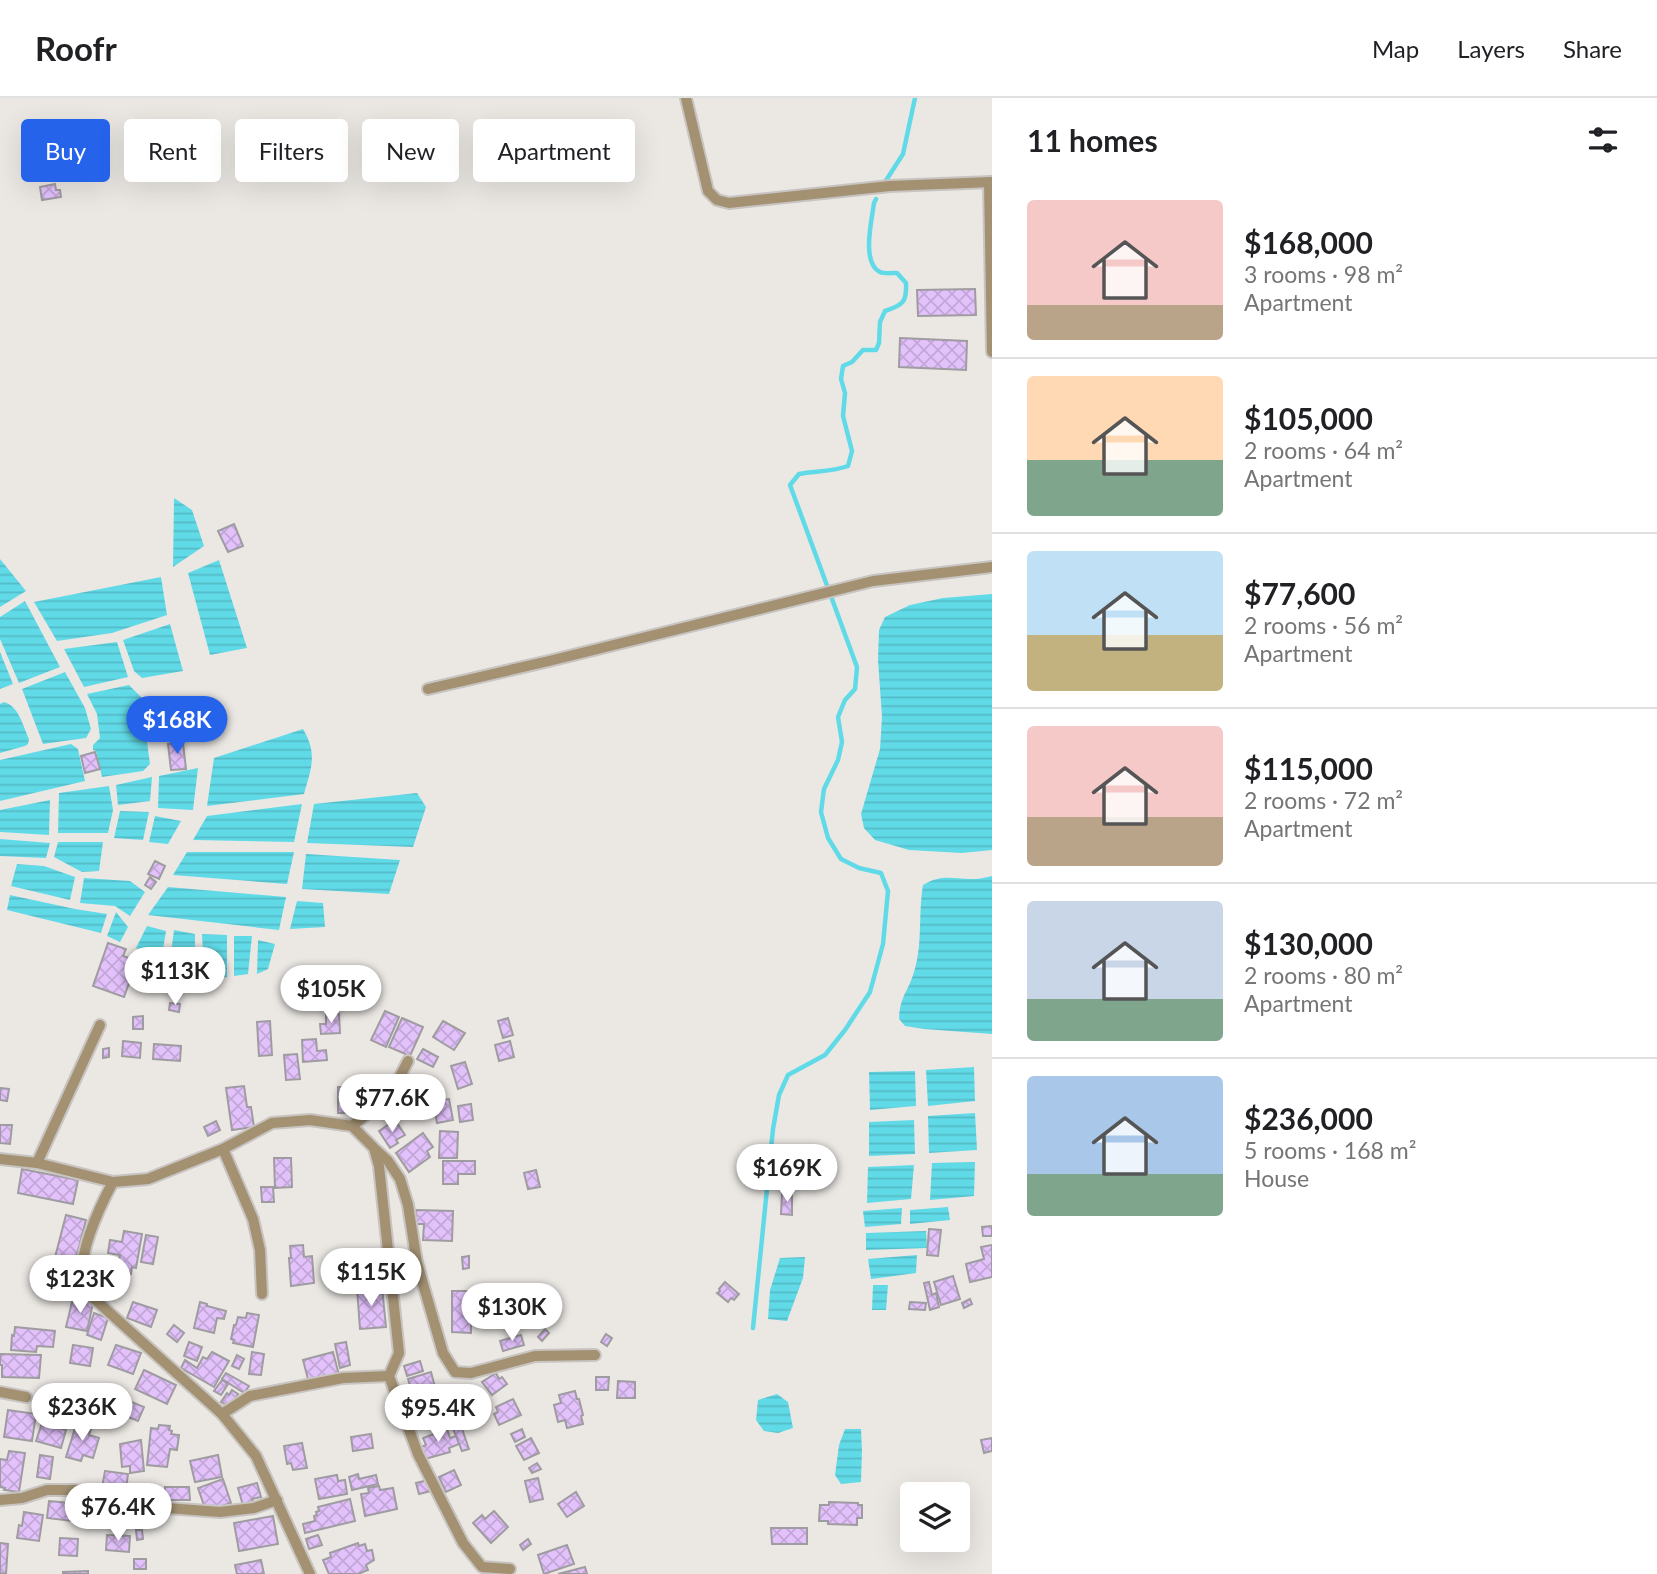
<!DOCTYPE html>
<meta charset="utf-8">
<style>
:root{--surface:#fff;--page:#f6f6f6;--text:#202124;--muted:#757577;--line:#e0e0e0;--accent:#2563eb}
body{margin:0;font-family:Lato,sans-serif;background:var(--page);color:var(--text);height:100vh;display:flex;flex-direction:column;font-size:26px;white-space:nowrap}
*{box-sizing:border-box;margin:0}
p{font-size:23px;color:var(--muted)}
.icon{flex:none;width:38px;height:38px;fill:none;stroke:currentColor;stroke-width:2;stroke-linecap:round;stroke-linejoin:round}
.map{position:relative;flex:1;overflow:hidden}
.side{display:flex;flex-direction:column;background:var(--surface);width:665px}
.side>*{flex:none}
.guide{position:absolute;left:21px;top:21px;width:665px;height:63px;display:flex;gap:14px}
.buttons{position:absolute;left:900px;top:1384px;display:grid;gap:14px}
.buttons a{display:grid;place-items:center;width:70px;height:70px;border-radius:7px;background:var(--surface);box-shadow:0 7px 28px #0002;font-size:35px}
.price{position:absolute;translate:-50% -60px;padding:0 16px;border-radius:24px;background:#fff;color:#222;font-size:23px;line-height:46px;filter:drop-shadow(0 2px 4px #0008)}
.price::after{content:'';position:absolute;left:50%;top:42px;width:21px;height:16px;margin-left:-10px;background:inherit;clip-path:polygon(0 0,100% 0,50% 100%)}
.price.on{background:var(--accent);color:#fff}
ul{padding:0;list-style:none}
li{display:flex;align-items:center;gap:21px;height:175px;padding:0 35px}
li+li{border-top:2px solid var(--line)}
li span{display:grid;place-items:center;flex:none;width:196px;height:140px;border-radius:7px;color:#555}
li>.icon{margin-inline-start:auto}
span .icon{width:84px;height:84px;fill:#fffc;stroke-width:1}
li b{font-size:30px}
h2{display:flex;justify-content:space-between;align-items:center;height:84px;padding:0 35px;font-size:30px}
.tag{padding:0 24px;border-radius:7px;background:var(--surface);box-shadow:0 7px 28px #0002;font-size:24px;line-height:63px}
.tag.on{background:var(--accent);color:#fff}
header{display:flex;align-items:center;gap:42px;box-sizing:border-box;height:98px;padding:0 35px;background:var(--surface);border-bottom:2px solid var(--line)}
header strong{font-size:33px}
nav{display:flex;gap:38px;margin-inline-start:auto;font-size:24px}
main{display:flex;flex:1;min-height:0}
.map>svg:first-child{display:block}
</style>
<header>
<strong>Roofr</strong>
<nav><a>Map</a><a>Layers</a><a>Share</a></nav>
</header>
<main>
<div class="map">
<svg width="992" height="1476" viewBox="0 0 992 1476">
<defs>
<pattern id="water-rules" width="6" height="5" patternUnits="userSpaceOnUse" patternTransform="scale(1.75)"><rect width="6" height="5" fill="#61dae7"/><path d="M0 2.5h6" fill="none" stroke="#54bbc6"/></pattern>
<pattern id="building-cross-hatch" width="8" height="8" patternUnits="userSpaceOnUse" patternTransform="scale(1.75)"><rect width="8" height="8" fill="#e3c2fc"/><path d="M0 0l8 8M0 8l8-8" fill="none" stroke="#c2a6d8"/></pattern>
</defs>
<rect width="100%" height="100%" fill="#ebe8e4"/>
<g fill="url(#water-rules)">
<polygon points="174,400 192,412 204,448 173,469"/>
<polygon points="0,461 26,493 0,509"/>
<polygon points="219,462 247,550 210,557 188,475"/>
<polygon points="161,479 167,517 112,535 57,543 34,504"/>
<polygon points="992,496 992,752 962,755 909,752 875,742 864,730 861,716 880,651 882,619 878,562 879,532 885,519 910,507 943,500"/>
<polygon points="25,503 60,569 19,585 0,541 0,519"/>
<polygon points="170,526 183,573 142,580 134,573 123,542"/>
<polygon points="117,544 128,579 84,589 64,551"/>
<polygon points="0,554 13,586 0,591"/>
<polygon points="65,574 85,610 91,631 86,640 43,646 22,591"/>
<polygon points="129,587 141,599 150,666 143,673 102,679 96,653 93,652 93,647 100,640 97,616 87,596"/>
<path d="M4,604C19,608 23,628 29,641L28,646L25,648L0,655V606Z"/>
<path d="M303,631C318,656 311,671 304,696L207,708L214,660Z"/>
<polygon points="71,646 78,651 85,683 0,703 0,662"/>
<polygon points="198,670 193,712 158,710 159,678"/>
<polygon points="152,679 150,703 118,707 116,687"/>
<polygon points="109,688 113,712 108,735 58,735 59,695"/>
<polygon points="417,695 426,709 413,749 307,745 314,706"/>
<polygon points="50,702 49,737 0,734 0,712"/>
<polygon points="302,706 294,744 193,742 207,718"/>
<polygon points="120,713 149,714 143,742 114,740"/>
<polygon points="155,718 181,723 168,746 149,744"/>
<polygon points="0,741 50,745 46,760 0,758"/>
<polygon points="58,744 103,744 99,773 82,774 54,759"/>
<polygon points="187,754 294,754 287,786 173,777"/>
<polygon points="306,756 400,762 389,796 302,791"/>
<polygon points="17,766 44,768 75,779 70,802 11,788"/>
<path d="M992,778V936L924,931L905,928L899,921C900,898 908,894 914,874C923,846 918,816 923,787C944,775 953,782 975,781C980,781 986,779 992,778Z"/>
<polygon points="84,780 130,783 145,794 130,818 115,808 80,805"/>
<polygon points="168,789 286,799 279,832 148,817"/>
<polygon points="10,797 75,811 107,816 101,835 7,812"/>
<polygon points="297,803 323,805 325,829 290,831"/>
<polygon points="116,814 128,829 120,844 107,838"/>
<polygon points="147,828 166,833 161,864 136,850"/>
<polygon points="174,832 195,836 195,879 169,871"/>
<polygon points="202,836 227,837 227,879 204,881"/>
<polygon points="234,838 252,838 248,876 234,878"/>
<polygon points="258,842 275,846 268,871 257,876"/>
<polygon points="974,969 975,1003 928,1008 926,972"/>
<polygon points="915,973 916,1008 870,1012 869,974"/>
<polygon points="975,1015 977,1052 929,1055 928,1018"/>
<polygon points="914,1022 915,1056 869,1058 869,1024"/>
<polygon points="975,1064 974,1098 930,1102 932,1065"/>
<polygon points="914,1067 911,1101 867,1105 868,1069"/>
<polygon points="948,1109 950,1122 910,1126 910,1112"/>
<polygon points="902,1110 901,1126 865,1129 863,1113"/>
<polygon points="926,1133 927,1150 866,1152 866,1135"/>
<polygon points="917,1157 916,1175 871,1181 868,1161"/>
<polygon points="805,1159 803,1180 787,1223 768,1221 770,1192 780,1160"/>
<polygon points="873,1187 888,1187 886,1212 872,1212"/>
<polygon points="777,1296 788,1304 793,1330 778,1335 764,1333 756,1322 758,1302"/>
<polygon points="845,1331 861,1331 862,1353 861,1384 841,1386 835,1377 839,1347"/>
</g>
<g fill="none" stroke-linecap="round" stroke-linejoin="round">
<g stroke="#61dae7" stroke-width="4.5">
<polyline points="885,84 903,56 915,0"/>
<path d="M753,1230L773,1031L779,997L788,977L825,957L845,932L870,894L883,846L888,793L881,775L859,770L841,761L828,740L821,714L824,691L838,662L842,644L838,619L845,602L855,591L857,569L790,387L799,376C816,373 831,374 848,368L852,353L843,318L845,295L841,281L843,268L852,264L863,252H876L879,245L880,224L885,213C903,207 907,204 906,185L897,175C892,175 884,176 880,174C861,165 872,121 874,105L876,101"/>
</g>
</g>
<g fill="url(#building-cross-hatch)" stroke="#9f9ca1" stroke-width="2">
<polygon points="493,50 493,60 482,61 481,51"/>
<polygon points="55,86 56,92 60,92 61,99 42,102 40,89"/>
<polygon points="975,191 976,217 918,218 917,192"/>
<polygon points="900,240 967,243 966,272 899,269"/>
<polygon points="234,426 243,448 228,454 218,433"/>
<polygon points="183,645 186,671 171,672 168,646"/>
<polygon points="95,654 100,671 85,675 81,658"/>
<polygon points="155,763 165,768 159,781 148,776"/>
<polygon points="150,779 156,784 151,791 145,787"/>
<polygon points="108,845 126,851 123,858 137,863 124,899 93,888"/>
<polygon points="301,879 318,879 319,902 301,902"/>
<polygon points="170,905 180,906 179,914 169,912"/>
<polygon points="385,913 399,919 386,949 371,942"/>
<polygon points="326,916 339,916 340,935 321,936 320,926 326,926"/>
<polygon points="143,918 143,931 133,931 133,919"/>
<polygon points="402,920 423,929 410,958 389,949"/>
<polygon points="508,920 513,937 503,940 498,923"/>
<polygon points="270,923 272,957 259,958 257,924"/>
<polygon points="443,923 465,935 454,952 433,939"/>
<polygon points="316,941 317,953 326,952 327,962 303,964 302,942"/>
<polygon points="123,943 141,945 140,960 122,958"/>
<polygon points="510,943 514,959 499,963 495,947"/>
<polygon points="154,946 181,948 180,963 153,961"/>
<polygon points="109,950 109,959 103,960 103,951"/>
<polygon points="423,951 438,959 433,969 417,961"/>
<polygon points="297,956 300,981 286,982 284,957"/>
<polygon points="465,964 472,986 458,991 451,968"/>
<polygon points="413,979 428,987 421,999 406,992"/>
<polygon points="244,988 247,1009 251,1009 254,1029 232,1032 226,990"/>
<polygon points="353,988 361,988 361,1009 354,1009 354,1015 338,1015 338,989 353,989"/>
<polygon points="0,990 9,991 7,1003 0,1002"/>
<polygon points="408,1000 410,1001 411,1000 421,1006 415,1015 405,1009 406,1007 404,1006"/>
<polygon points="449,1001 453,1022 437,1025 433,1003"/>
<polygon points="471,1006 473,1022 460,1024 458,1008"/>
<polygon points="395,1022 405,1037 396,1042 398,1045 390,1050 379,1033"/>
<polygon points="216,1023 220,1032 208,1038 204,1029"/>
<polygon points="0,1027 12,1027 10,1046 0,1045"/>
<polygon points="440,1033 458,1034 457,1060 439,1060"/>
<polygon points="423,1035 433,1049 427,1053 430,1059 409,1074 396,1055"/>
<polygon points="274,1060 291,1060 292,1089 275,1090"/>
<polygon points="443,1063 475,1063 475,1076 458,1076 458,1086 443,1086"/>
<polygon points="22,1071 78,1082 73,1106 18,1095"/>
<polygon points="536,1072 540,1089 528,1091 524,1075"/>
<polygon points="261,1089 273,1089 274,1104 262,1104"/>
<polygon points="782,1095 792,1095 792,1117 781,1116"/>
<polygon points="416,1112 453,1113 452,1143 423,1142 424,1126 415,1126"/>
<polygon points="66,1117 86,1122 73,1172 53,1167"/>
<polygon points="992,1128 992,1138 983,1138 982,1129"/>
<polygon points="929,1131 941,1132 938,1158 927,1157"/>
<polygon points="124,1133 142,1136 136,1170 132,1169 131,1176 120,1174 121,1168 118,1167 120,1157 108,1155 110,1142 122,1144"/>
<polygon points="146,1137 158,1139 153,1166 141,1164"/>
<polygon points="303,1147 304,1159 312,1158 314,1185 291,1188 289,1160 291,1160 290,1148"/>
<polygon points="992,1147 992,1179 970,1184 966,1166 984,1161 981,1149"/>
<polygon points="469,1158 469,1170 463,1171 462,1159"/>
<polygon points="953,1178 960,1201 941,1207 934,1184"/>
<polygon points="725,1184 739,1196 734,1202 731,1200 728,1204 717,1195 720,1193 719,1191"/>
<polygon points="929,1184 932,1197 936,1195 939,1209 930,1212 924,1185"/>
<polygon points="382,1189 386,1229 360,1231 357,1191"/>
<polygon points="452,1193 482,1193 482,1206 466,1206 466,1218 471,1218 471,1235 452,1234"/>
<polygon points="73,1200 93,1205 87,1233 66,1229"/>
<polygon points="970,1201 972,1206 964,1210 962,1205"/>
<polygon points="133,1204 157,1212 151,1229 127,1220"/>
<polygon points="200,1204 207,1206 207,1208 226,1213 224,1221 217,1220 214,1235 194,1230"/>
<polygon points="910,1204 926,1205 925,1212 909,1211"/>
<polygon points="94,1215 108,1220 101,1242 87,1237"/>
<polygon points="247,1215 259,1217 253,1249 233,1245 234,1242 231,1241 234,1227 236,1227 238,1219 246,1220"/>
<polygon points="174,1227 184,1235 177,1244 167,1236"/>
<polygon points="15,1229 55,1233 53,1249 37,1248 36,1254 11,1252 12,1237 14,1238"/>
<polygon points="545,1231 549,1235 542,1243 538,1239"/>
<polygon points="606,1236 612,1240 607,1248 601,1244"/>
<polygon points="521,1237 524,1247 503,1253 500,1243"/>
<polygon points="189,1244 202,1249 197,1263 184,1258"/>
<polygon points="346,1244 350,1267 340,1270 335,1246"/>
<polygon points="73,1247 93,1250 90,1268 70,1265"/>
<polygon points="116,1247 141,1255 133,1276 108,1267"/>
<polygon points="212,1254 229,1263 214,1289 181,1270 185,1262 197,1270 203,1259 207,1261"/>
<polygon points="252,1254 264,1256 261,1277 249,1276"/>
<polygon points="333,1254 339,1277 309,1285 303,1262"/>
<polygon points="0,1256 41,1257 39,1280 2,1279 2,1267 0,1267"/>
<polygon points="237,1257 244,1261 239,1271 232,1268"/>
<polygon points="420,1263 423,1273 407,1278 404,1268"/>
<polygon points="144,1272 176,1287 167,1306 135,1291"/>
<polygon points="431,1274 439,1304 417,1310 408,1281"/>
<polygon points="226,1275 249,1288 244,1295 222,1281"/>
<polygon points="496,1275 499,1281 502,1279 507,1286 492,1297 482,1284"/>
<polygon points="596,1279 609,1279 608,1292 596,1292"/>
<polygon points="222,1282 228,1286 221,1297 214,1293"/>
<polygon points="618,1283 635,1284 635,1300 617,1300"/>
<polygon points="232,1292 238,1296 230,1309 221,1304 227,1295 229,1297"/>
<polygon points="575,1293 577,1301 579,1301 583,1317 581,1318 583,1326 567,1330 565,1322 558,1324 554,1307 561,1305 559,1297"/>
<polygon points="104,1295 125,1302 118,1323 97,1316"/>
<polygon points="513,1301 521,1317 499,1327 494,1316 498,1314 496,1309"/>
<polygon points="47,1303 75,1311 70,1330 41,1321"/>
<polygon points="129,1303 144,1309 138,1323 123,1317"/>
<polygon points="8,1312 36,1316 32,1343 4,1339"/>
<polygon points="77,1324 92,1328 89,1337 99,1340 93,1360 83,1357 81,1363 66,1359"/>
<polygon points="42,1325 66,1332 61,1350 36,1343"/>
<polygon points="460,1325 469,1351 462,1353 452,1328"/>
<polygon points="159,1327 170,1328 169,1332 172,1333 171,1336 179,1337 177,1352 170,1351 167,1369 147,1367 151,1330 158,1331"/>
<polygon points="447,1331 450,1340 456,1338 459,1346 449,1350 450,1354 425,1361 421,1349 426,1347 423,1340"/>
<polygon points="522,1331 525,1339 515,1344 511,1336"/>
<polygon points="371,1336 373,1350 353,1353 351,1339"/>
<polygon points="531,1340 539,1355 524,1362 516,1348"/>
<polygon points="992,1340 992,1353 984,1355 981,1342"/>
<polygon points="141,1342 144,1373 130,1375 130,1368 122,1369 120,1346"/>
<polygon points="302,1345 307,1370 293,1372 291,1365 287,1366 284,1348"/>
<polygon points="9,1353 25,1355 19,1394 4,1392 5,1390 0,1389 0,1361 7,1362"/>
<polygon points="40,1357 53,1359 50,1381 37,1379"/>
<polygon points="218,1357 222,1379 195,1384 190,1363"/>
<polygon points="537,1365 541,1371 532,1375 529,1370"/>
<polygon points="454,1372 461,1387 446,1394 439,1379"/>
<polygon points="105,1373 128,1376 125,1399 101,1395"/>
<polygon points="358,1376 359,1381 376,1377 378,1386 352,1392 349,1379"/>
<polygon points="337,1377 338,1383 345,1382 347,1396 319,1401 315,1381"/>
<polygon points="538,1380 543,1401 530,1404 525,1383"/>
<polygon points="223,1381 231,1405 206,1413 198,1390"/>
<polygon points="428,1382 431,1393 419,1396 416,1385"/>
<polygon points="257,1385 261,1399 252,1401 254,1408 244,1411 238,1390"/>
<polygon points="379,1388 380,1392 393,1390 397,1411 365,1418 361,1396 369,1395 368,1390"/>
<polygon points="165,1389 189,1389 190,1402 165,1402"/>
<polygon points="576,1394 584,1408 567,1419 558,1406"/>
<polygon points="72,1398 83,1400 82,1407 90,1408 88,1425 47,1420 49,1403 71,1405"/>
<polygon points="350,1401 355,1423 305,1435 303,1426 315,1423 314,1418 317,1417 316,1414 319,1413 318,1409"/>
<polygon points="829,1404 858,1405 858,1407 862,1407 862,1420 857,1420 857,1427 828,1426 828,1423 819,1423 820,1407 829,1407"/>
<polygon points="494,1413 508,1429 491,1445 473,1425 482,1417 485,1421"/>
<polygon points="24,1414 43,1417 39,1443 17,1440 19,1427 22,1428"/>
<polygon points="273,1418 278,1446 239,1453 234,1425"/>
<polygon points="771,1430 807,1430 807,1446 772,1446"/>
<polygon points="136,1432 142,1432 143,1441 137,1442"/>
<polygon points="107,1437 130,1438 129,1454 106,1452"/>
<polygon points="318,1437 322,1447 309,1451 306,1441"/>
<polygon points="60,1440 78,1441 77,1458 59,1457"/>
<polygon points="528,1441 531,1446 523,1452 520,1447"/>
<polygon points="0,1445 8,1446 6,1476 0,1475"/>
<polygon points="358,1445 359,1448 365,1446 367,1453 372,1452 374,1462 366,1467 368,1472 358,1476 329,1476 323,1462 331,1459 330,1455"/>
<polygon points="567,1447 574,1466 544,1476 538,1457"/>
<rect x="134" y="1461" width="12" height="10"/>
<polygon points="261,1462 264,1476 237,1476 235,1467"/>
<polygon points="585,1469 587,1476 558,1476"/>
<polygon points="88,1473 88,1476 63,1476 63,1474"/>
</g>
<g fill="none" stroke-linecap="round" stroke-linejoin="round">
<defs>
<g id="minor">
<polyline points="686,0 708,93 717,102 729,105 890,88 992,84"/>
<polyline points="989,84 992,254"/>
<polyline points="428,591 549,563 873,483 992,469"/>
<polyline points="352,1028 378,1007 394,990 408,963"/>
<polyline points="223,1051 253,1121 260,1152 262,1196"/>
<polyline points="376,1052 388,1063 400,1081 408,1107 417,1165 443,1255 455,1274 471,1275 535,1258 595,1257"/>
<polyline points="0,1061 37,1065 113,1084"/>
<polyline points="37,1065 100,927"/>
<polyline points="0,1294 26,1299"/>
<polyline points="222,1316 250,1298 343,1280 389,1278"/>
<polyline points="0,1402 22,1400 47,1392 74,1392 167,1410 220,1414 254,1410 277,1402"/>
<path d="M310,1476L256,1358L222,1316L101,1207C96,1202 88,1196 85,1191C73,1164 100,1108 113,1084L148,1081L223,1051L272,1025L310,1022L352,1028L374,1050L379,1068L399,1255L389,1278L418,1356L463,1445L482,1469L510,1471"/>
</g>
</defs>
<use href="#minor" stroke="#c7c4c1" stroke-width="14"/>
<use href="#minor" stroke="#a39172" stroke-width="10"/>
</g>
</svg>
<div class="buttons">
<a><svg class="icon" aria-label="layers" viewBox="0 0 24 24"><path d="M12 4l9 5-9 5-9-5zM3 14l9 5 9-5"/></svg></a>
</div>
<b class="price on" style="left:177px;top:658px">$168K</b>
<b class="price" style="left:175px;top:909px">$113K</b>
<b class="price" style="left:331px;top:927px">$105K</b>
<b class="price" style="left:392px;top:1036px">$77.6K</b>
<b class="price" style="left:787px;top:1106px">$169K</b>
<b class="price" style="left:371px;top:1210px">$115K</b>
<b class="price" style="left:80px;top:1217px">$123K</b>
<b class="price" style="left:512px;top:1245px">$130K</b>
<b class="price" style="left:82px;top:1345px">$236K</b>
<b class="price" style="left:438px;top:1346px">$95.4K</b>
<b class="price" style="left:118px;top:1445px">$76.4K</b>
<div class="guide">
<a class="tag on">Buy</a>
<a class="tag">Rent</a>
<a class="tag">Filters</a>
<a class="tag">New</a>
<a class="tag">Apartment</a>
</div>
</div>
<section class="side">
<h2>11 homes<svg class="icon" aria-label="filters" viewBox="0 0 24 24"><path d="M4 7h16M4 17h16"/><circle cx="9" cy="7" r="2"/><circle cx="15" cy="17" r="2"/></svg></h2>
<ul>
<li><span style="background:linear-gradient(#f6c9c9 75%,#b9a48a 0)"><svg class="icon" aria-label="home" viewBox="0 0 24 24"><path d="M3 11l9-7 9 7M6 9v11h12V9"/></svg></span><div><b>$168,000</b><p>3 rooms · 98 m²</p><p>Apartment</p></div></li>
<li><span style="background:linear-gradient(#ffd9b3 60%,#7fa58c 0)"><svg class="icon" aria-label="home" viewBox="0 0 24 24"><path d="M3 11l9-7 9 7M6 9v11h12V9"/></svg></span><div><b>$105,000</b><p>2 rooms · 64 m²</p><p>Apartment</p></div></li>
<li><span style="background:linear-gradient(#bfe0f5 60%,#c2b280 0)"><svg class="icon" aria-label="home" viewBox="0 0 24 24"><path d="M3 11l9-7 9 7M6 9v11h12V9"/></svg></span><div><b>$77,600</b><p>2 rooms · 56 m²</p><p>Apartment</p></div></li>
<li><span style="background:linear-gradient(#f6c9c9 65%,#b9a48a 0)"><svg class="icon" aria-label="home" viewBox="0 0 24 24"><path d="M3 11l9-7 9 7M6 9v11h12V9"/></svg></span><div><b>$115,000</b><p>2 rooms · 72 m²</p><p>Apartment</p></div></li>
<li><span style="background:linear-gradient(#c9d6e8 70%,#7fa58c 0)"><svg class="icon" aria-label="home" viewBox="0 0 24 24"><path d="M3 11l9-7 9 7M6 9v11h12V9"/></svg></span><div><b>$130,000</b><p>2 rooms · 80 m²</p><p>Apartment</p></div></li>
<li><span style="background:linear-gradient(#a9c7e8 70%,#7fa58c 0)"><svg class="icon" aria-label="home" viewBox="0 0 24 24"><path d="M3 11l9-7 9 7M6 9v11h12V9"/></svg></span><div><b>$236,000</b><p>5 rooms · 168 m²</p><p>House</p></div></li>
</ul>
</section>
</main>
